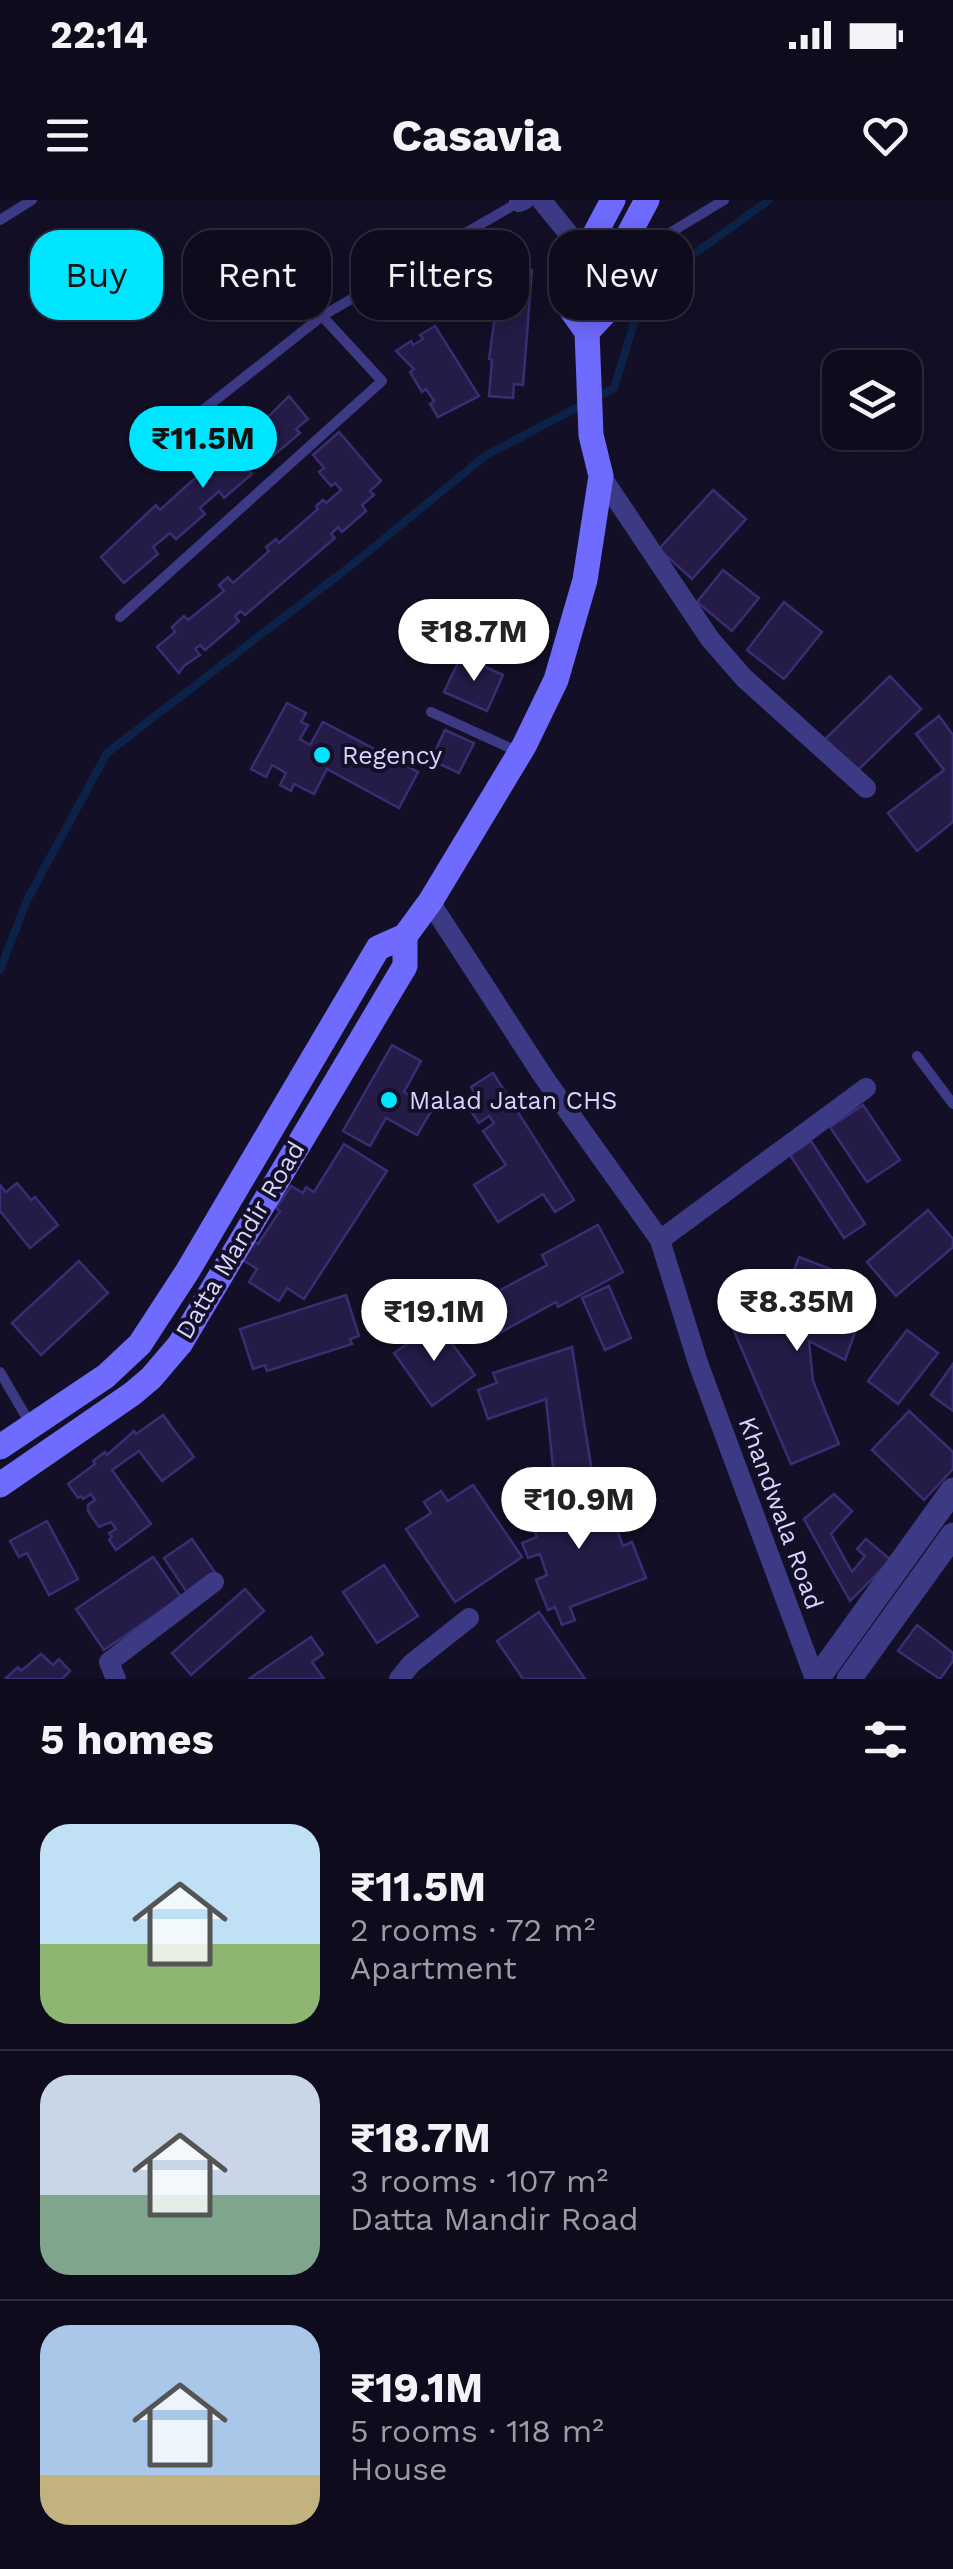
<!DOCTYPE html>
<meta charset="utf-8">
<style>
:root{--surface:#0e0b1c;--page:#1c1929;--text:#f1f3f6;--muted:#9b9ba3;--line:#2e2b3b;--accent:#00e5ff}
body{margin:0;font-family:"Work Sans",sans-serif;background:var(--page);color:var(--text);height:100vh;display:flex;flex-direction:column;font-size:38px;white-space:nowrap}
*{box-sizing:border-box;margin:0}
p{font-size:32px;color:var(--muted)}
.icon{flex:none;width:55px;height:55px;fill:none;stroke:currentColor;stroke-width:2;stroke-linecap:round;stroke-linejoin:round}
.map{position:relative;height:1479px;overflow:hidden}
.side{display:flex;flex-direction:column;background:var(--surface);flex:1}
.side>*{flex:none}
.top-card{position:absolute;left:30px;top:30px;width:895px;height:90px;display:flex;gap:20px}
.tools{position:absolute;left:822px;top:150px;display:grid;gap:20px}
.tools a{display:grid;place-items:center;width:100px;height:100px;border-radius:20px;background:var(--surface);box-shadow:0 5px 25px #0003,0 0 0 2px var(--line);font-size:50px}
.price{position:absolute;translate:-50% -85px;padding:0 22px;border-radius:35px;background:#fff;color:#222;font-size:32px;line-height:65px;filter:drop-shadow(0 2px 5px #0008)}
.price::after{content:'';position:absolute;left:50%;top:60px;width:30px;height:22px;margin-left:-15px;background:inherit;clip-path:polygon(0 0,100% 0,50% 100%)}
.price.current{background:var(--accent);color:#111}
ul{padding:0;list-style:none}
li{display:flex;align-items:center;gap:30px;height:250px;padding:0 40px}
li+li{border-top:2px solid var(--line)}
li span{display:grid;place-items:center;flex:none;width:280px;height:200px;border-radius:30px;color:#555}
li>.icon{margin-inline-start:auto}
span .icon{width:120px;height:120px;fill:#fffc;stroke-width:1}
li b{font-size:42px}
h2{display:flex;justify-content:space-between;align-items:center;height:120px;padding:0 40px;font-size:42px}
.chip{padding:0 35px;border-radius:30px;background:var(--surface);box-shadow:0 5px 25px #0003,0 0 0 2px var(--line);font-size:35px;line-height:90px}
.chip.current{background:var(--accent);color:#111}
.status{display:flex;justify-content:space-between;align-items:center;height:70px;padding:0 50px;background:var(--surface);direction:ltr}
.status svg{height:28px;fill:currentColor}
header{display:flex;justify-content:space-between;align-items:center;height:130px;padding:0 40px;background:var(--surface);font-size:45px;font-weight:700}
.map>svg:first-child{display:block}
</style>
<div class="status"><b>22:14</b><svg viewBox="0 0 49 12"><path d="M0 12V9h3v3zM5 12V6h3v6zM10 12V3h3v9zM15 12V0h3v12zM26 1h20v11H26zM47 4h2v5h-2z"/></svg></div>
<header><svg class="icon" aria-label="menu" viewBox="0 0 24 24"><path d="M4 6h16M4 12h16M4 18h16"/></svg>Casavia<svg class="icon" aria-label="heart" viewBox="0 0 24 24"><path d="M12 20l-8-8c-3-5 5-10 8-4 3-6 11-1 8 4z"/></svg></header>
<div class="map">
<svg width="953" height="1479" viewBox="0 0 953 1479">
<rect width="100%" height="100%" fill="#130f26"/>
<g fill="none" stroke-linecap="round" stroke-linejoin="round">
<polyline stroke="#0c2248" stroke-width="8" points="0,770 27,700 107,553 353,364 485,256 614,188 644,90 769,0"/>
</g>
<g fill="#241b47" stroke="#3b2d73" stroke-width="2.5">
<polygon points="507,57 527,58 526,70 532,70 523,185 514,184 513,198 489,196 492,160 489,159 496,109 492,108 493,93 497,93 499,70 506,71"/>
<polygon points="435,126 479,196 438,217 430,204 434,201 426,189 422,192 410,172 414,169 396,151 411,141 413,145 423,139 420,135"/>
<polygon points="289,196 308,219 296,229 300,233 273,256 269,251 247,269 252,274 224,298 219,291 200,308 205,314 176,339 170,333 153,347 158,354 124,383 101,357 156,305 160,310 217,258 221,262 232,252 228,248 264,221"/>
<polygon points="339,232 381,281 370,291 374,295 362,305 366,311 342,332 338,327 331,334 335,338 245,415 241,411 235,416 239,421 205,450 200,445 195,449 200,455 184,466 179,473 157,447 175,432 172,427 184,416 188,420 224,391 219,385 228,377 233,383 269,351 266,347 276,339 279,343 318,309 316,306 323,300 326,303 341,290 335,283 331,286 319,272 324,268 313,255"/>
<polygon points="713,290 746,319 692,379 659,349"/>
<polygon points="723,370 759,398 732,431 697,402"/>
<polygon points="784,402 822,432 784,479 747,450"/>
<polygon points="461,456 503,475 487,511 444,492"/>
<polygon points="890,476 921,509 856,572 825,539"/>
<polygon points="287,503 306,513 301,522 308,525 300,539 310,545 323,522 418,572 399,608 327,569 314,594 294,584 291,591 280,585 286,573 272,565 266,577 251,569"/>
<polygon points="939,516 953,535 953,622 917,651 888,613 944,570 916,534"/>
<polygon points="445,530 474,543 459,573 431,560"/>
<polygon points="392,845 421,861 404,892 433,908 417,935 386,918 370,946 343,931"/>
<polygon points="493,873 574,1000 555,1012 543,994 498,1022 474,985 506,965 483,931 494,923 489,916 479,923 466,904 477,897 471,887"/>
<polygon points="863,905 900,960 867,982 830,927"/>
<polygon points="811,941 865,1024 844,1038 790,955"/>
<polygon points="344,944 387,971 304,1099 287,1088 279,1101 249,1082 257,1069 243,1060 255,1042 258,1044 280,1011 276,1008 291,986 303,993 306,987 314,992"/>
<polygon points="17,983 31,1000 35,997 58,1025 30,1048 0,1011 0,985 6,992"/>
<polygon points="928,1010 953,1039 953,1047 896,1096 867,1062"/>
<polygon points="598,1025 623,1072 558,1107 556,1102 496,1135 478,1102 547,1065 542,1055"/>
<polygon points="799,1057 846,1075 836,1104 861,1116 845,1160 809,1141 813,1181 839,1244 791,1264 728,1117 786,1092"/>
<polygon points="79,1061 108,1093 41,1155 12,1123"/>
<polygon points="609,1086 631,1138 605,1150 582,1098"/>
<polygon points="346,1095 359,1136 350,1139 352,1144 267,1171 265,1165 253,1169 240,1129"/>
<polygon points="437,1123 475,1175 432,1206 394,1153"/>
<polygon points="907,1130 938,1153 898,1204 868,1181"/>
<polygon points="572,1147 593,1278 555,1287 546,1199 488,1219 478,1190 497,1183 493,1173"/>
<polygon points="953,1164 953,1211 931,1195"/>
<polygon points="909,1211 953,1252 953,1269 924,1300 872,1250"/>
<polygon points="163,1215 194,1257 162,1281 139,1251 112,1270 151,1324 116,1350 109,1340 112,1337 109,1333 116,1329 111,1322 99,1327 88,1311 88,1305 95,1300 91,1294 83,1299 81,1296 78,1298 68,1284 95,1264 93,1261 105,1252 107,1255 134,1231 136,1234"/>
<polygon points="473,1285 522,1357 455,1402 406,1329 431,1313 424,1302 441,1291 448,1301"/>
<polygon points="589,1285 597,1307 607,1304 623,1346 632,1342 646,1378 570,1407 575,1420 562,1425 555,1407 548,1410 536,1380 547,1375 540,1354 528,1358 522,1343 537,1337 526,1309"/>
<polygon points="834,1294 852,1311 831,1334 852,1372 865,1356 857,1349 866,1339 891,1360 850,1401 804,1319"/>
<polygon points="47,1321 78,1379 49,1395 27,1353 19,1357 10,1341"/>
<polygon points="192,1339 216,1374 188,1394 164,1358"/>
<polygon points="153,1357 181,1397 104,1450 76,1409"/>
<polygon points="384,1365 418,1416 377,1443 343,1392"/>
<polygon points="245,1389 264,1411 191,1475 172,1453"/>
<polygon points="539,1412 585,1479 523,1479 497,1441"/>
<polygon points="917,1425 953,1453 953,1461 940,1479 898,1451"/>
<polygon points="311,1437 323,1454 312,1462 324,1479 249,1479"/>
<polygon points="41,1454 53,1465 59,1459 70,1471 62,1479 5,1479 18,1467 21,1471"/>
</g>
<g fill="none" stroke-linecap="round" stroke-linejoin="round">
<g stroke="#3d3a85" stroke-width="10">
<polyline points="0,20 32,0"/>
<polyline points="622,62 724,0"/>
<polyline points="169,237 322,116 519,2"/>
<polyline points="120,417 382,181 322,116"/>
<polyline points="431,512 519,552"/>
<polyline points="917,856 953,904"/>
<polyline points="0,1172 31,1225"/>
</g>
<g stroke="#3d3a85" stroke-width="20">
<polyline points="541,0 586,55"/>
<polyline points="519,2 524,0"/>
<polyline points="601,276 710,439 744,478 866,588"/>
<polyline points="430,702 543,876 660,1040 698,1163 815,1479"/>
<polyline points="660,1040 866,888"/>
<polyline points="116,1479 109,1462 214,1382"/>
<polyline points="399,1479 411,1464 469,1418"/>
</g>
<g stroke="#3d3a85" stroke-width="25">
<polyline points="817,1479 953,1290"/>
<polyline points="849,1479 953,1335"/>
</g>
<g stroke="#6f6bff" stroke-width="25">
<polyline points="587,132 605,113 613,64 647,0"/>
<polyline points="0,1247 106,1176 140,1144 187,1072 378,748 405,736 430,702 524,546 556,480 585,380 601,276 591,235 587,132 570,108 588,47 613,0"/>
<polyline points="0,1285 132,1194 151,1178 180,1144 405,766 405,736"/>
</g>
</g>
<g fill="#00e5ff" stroke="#130f26" stroke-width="4">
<circle cx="322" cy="555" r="10"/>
<circle cx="389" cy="900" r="10"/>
</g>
<g text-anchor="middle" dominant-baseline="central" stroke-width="8" stroke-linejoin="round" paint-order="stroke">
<g font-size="25" fill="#d9d4ff" stroke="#130f26" text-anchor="start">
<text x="342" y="555">Regency</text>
<text x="409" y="900">Malad Jatan CHS</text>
</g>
<g font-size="25" fill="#d9d4ff" stroke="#130f26">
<text transform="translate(240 1040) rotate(-59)">Datta Mandir Road</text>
<text transform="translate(781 1313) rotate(70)">Khandwala Road</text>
</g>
</g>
</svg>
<div class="tools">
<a><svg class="icon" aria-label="layers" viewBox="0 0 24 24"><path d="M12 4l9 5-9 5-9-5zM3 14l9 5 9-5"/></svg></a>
</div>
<b class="price current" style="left:203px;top:291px">₹11.5M</b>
<b class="price" style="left:474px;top:484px">₹18.7M</b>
<b class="price" style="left:797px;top:1154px">₹8.35M</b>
<b class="price" style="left:434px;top:1164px">₹19.1M</b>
<b class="price" style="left:579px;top:1352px">₹10.9M</b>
<div class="top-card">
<a class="chip current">Buy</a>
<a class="chip">Rent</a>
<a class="chip">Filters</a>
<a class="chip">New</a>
</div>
</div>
<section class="side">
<h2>5 homes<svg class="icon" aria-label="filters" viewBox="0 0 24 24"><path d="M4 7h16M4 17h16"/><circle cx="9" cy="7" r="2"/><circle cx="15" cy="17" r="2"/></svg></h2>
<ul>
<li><span style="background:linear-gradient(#bfe0f5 60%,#8fb573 0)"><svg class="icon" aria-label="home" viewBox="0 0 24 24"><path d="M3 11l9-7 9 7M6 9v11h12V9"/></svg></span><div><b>₹11.5M</b><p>2 rooms · 72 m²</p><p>Apartment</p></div></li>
<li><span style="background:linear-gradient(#c9d6e8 60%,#7fa58c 0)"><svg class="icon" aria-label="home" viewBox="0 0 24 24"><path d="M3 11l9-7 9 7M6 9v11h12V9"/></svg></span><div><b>₹18.7M</b><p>3 rooms · 107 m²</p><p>Datta Mandir Road</p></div></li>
<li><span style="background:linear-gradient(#a9c7e8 75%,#c2b280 0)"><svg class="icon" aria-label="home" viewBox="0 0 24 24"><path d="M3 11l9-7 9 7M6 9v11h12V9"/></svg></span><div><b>₹19.1M</b><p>5 rooms · 118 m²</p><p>House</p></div></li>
</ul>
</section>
